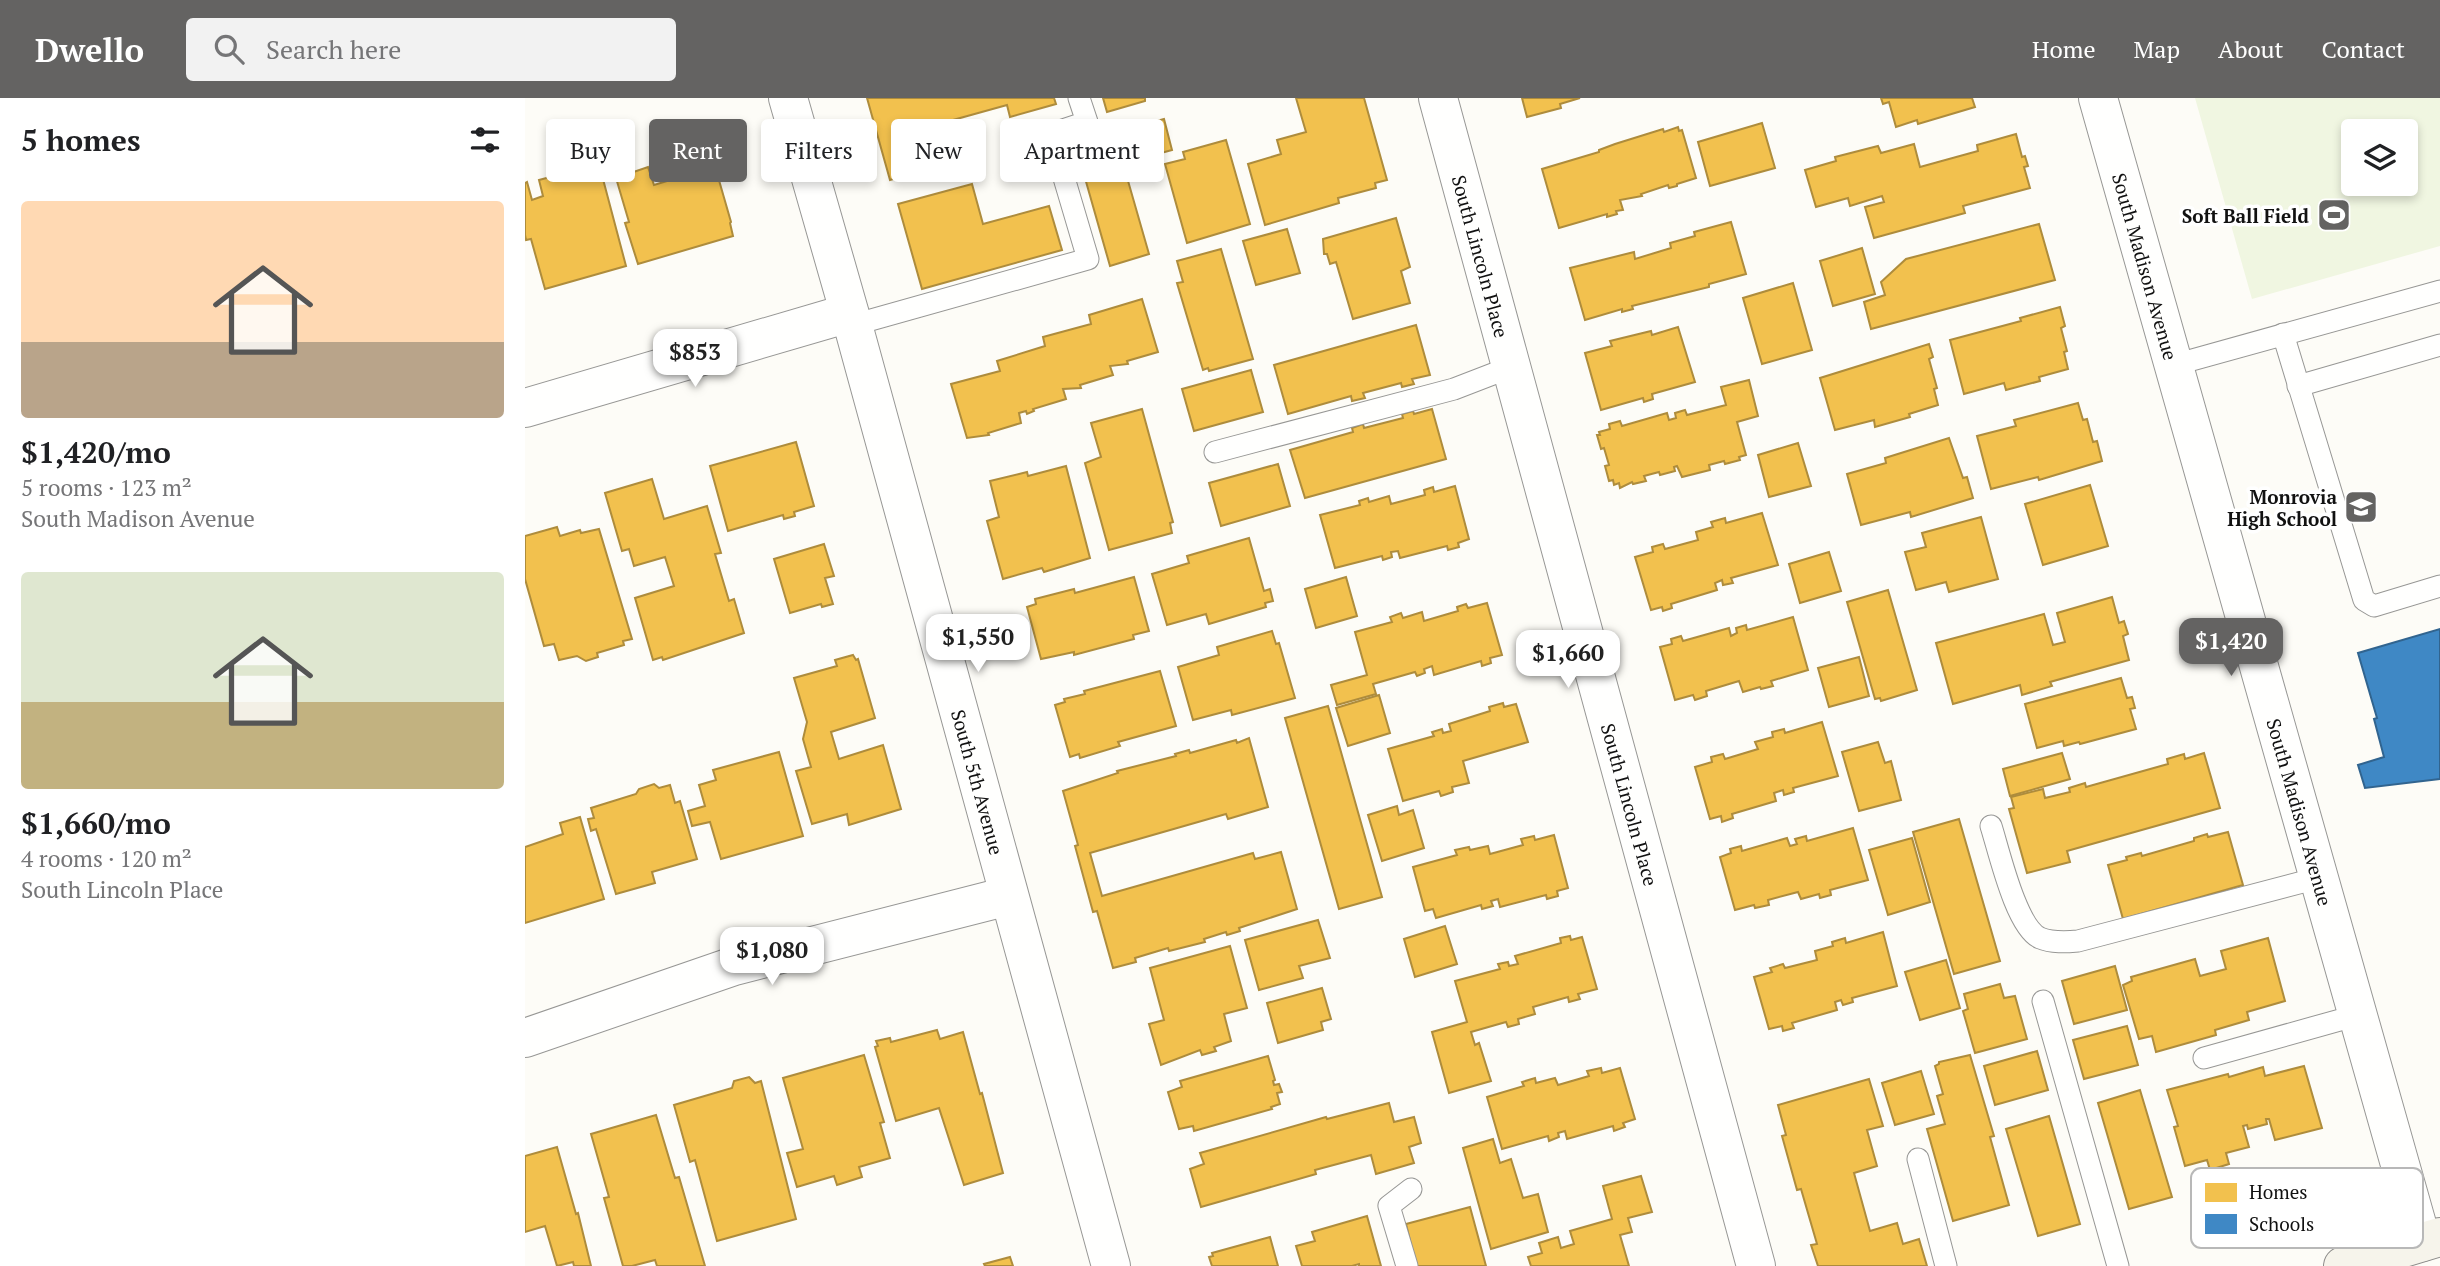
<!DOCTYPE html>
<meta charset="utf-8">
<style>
:root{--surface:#fff;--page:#f2f2f2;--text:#202124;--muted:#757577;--accent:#646362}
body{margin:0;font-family:"PT Serif",serif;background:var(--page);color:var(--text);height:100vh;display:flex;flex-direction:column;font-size:26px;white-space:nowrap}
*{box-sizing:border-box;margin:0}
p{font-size:23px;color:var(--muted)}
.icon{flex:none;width:38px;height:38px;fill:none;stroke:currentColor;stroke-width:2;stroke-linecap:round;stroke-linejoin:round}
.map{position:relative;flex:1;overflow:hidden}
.drawer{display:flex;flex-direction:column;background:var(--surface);width:525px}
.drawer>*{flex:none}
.top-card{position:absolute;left:21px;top:21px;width:665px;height:63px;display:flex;gap:14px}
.controls{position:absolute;left:1816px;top:21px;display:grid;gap:14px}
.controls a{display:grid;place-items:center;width:77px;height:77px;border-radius:7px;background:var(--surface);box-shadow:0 4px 10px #0003;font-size:35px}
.price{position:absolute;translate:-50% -60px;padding:0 16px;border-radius:14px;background:#fff;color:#222;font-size:23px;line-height:46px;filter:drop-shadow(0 2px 4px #0008)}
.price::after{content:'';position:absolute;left:50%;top:42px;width:21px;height:16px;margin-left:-10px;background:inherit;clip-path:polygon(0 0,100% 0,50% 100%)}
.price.current{background:var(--accent);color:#fff}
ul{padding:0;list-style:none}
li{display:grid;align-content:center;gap:14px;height:371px;padding:0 21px}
li span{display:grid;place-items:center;height:217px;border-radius:7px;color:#555}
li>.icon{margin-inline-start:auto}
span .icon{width:126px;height:126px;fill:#fffc;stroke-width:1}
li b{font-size:30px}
h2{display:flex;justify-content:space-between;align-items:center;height:84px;padding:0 21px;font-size:30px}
.pill{padding:0 24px;border-radius:7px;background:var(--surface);box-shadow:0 4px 10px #0003;font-size:24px;line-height:63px}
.pill.current{background:var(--accent);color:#fff}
header{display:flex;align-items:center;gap:42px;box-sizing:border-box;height:98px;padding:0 35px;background:var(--accent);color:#fff}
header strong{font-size:33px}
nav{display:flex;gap:38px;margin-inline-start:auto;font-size:24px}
.search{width:490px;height:63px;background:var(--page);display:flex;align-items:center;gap:18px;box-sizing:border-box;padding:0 24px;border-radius:7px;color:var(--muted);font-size:26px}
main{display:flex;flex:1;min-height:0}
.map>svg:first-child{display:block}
</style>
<header>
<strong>Dwello</strong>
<div class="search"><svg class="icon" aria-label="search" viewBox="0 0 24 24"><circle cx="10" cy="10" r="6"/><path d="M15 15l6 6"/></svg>Search here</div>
<nav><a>Home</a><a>Map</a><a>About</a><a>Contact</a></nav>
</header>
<main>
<section class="drawer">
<h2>5 homes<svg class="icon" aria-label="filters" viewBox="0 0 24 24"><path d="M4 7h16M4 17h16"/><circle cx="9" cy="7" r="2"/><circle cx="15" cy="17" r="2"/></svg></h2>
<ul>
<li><span style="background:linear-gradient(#ffd9b3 65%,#b9a48a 0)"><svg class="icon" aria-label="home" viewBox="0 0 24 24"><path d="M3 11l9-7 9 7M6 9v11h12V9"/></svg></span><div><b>$1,420/mo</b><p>5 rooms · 123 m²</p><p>South Madison Avenue</p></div></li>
<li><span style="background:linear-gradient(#dfe7d0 60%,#c2b280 0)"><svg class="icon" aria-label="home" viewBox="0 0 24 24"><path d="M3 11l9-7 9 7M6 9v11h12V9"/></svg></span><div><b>$1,660/mo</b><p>4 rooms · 120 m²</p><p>South Lincoln Place</p></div></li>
</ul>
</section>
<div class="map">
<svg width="1915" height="1168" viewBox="0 0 1915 1168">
<rect width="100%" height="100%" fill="#fdfcf7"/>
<path fill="#f0f6e1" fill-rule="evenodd" d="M1670,0H1915V148L1727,201ZM1829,33H1881V86H1829Z"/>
<g fill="#f2c14e" stroke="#ae8c3c" stroke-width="2">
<polygon points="342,0 529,0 531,6 485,19 482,7 428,22 439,61 365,82"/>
<polygon points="578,0 620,0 620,3 582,14"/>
<polygon points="771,0 839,0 862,82 850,85 851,90 813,100 814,105 740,127 723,66 756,56 752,42 781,34"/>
<polygon points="997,0 1055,0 1035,6 1036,10 1002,19"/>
<polygon points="1356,0 1447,0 1450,9 1393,26 1392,22 1371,29 1364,4 1358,6"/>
<polygon points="639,21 647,52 603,64 595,33"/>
<polygon points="1237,25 1250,70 1185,88 1173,44"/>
<polygon points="1153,29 1154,33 1157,32 1171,80 1152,86 1152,88 1144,90 1143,87 1116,96 1117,98 1095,102 1098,112 1091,113 1092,116 1082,119 1082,116 1034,130 1017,71 1074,54 1074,52 1090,46 1138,31 1139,34"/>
<polygon points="589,34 624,156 585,168 554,59 569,55 565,41"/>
<polygon points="1491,36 1497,59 1500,58 1503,68 1499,69 1505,90 1438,108 1440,115 1349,140 1340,109 1359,104 1357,98 1325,108 1323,100 1291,109 1280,72 1311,63 1310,59 1353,48 1356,55 1389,46 1395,69 1453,53 1452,47"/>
<polygon points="701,42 725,126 662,145 640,66 660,61 658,54"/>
<polygon points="183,44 206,124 205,125 208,138 113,166 100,125 104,124 91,80 123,69 129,87 155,79 148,54"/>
<polygon points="74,66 101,168 20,191 6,141 1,142 0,137 0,85 2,84 7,102 18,98 14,82"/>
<polygon points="447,86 458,126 524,108 537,152 397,191 373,106"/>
<polygon points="871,120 885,169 876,173 885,205 828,221 811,164 805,166 802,156 799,156 798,141"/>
<polygon points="1206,124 1221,176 1184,186 1184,189 1107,208 1108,211 1097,214 1097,211 1060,222 1045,170 1109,154 1110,161 1146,150 1145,145 1170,138 1169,134"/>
<polygon points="1514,126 1530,182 1346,231 1339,204 1360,197 1356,184 1381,161"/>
<polygon points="762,131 775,175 731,187 718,143"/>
<polygon points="1337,150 1350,196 1308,208 1295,163"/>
<polygon points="696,151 728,261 684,273 683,270 678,272 652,185 658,184 652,163"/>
<polygon points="1268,185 1287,252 1237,266 1218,200"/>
<polygon points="617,201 633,254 602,263 603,266 585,268 588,277 555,287 556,290 538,291 541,301 508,311 509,313 502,316 501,313 494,315 496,325 463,335 464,337 442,340 426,286 475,273 472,263 520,248 518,239 566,226 564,217"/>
<polygon points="1535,209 1540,228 1536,230 1542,253 1539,254 1543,271 1514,279 1515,283 1481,292 1479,285 1439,296 1425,242 1496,223 1495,220"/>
<polygon points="891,227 905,277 887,281 889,286 877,289 876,285 838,295 840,300 827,303 826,298 763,316 749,267"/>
<polygon points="1153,229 1170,284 1127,296 1128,301 1119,304 1118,300 1076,312 1060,255 1087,248 1085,243 1126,233 1127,237"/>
<polygon points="1404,246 1408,259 1404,261 1412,290 1409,291 1413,307 1384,316 1385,319 1350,329 1349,322 1310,332 1295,280"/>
<polygon points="726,272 738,314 669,333 657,291"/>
<polygon points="1224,282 1233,318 1212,324 1221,357 1214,359 1215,362 1200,366 1199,363 1184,367 1185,372 1157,379 1152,368 1149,369 1150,373 1135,377 1134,374 1119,378 1121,383 1108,386 1107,384 1095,390 1094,385 1089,387 1088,382 1084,383 1080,368 1084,367 1079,350 1076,351 1072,337 1075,337 1074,334 1085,331 1084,326 1095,323 1097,328 1142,315 1144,322 1151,320 1150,315 1160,312 1162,317 1201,307 1196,289"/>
<polygon points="1553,305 1558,322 1562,321 1568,344 1572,343 1577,363 1514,382 1513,379 1466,391 1452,338 1491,328 1489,322"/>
<polygon points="617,311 648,424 645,425 647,435 584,452 560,365 576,359 566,325"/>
<polygon points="907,311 921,361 780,400 765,352 828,334 827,330 838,326 839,330 878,320 877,316 888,313 889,316"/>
<polygon points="1424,340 1438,380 1442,379 1448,400 1386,419 1385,414 1336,427 1322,376 1361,365 1360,360"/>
<polygon points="271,344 289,408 269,414 270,418 259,421 258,417 203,433 185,368"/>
<polygon points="1273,345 1286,388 1244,399 1233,357"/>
<polygon points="753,366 765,408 696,428 684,385"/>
<polygon points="541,368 565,460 519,474 517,470 478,481 462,423 474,419 465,383 502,374 503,378"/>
<polygon points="127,381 139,421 182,408 196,455 190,456 204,503 209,501 219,535 138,562 137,559 128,562 110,500 149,488 140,459 109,468 104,451 97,453 80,395"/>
<polygon points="1565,387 1583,448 1518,467 1500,406"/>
<polygon points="930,388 944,441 933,445 934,449 923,452 922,448 875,460 873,453 866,454 867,459 858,462 857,458 810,470 795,417 835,407 834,403 843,400 844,404 864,398 866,406 900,397 899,392 908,389 909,394"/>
<polygon points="1237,415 1253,467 1206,480 1208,485 1198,487 1197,482 1190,485 1192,492 1146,506 1147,510 1138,513 1137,509 1126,512 1110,459 1128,454 1127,449 1138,446 1140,451 1173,442 1171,434 1188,429 1186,424 1200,420 1201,425"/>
<polygon points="1456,419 1473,481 1424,494 1421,484 1391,492 1380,454 1401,449 1397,435"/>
<polygon points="32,429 35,438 55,432 56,435 74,431 107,541 98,543 99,547 72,555 73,559 61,563 52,558 34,562 29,546 19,548 0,481 0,438"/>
<polygon points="724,440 739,493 745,491 748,503 740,505 741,509 684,526 681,516 642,527 627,476 664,465 662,458"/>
<polygon points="299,446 309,478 300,480 308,506 297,509 296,506 265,515 249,461"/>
<polygon points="1304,454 1316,493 1275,505 1264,466"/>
<polygon points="609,479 624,533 608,537 609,541 549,557 549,554 516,561 502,509 511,506 510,501 549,491 550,495"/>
<polygon points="821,479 832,518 791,530 780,491"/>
<polygon points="1363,492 1392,592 1356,603 1355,600 1350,601 1322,504"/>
<polygon points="1587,499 1594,525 1599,523 1603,536 1598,538 1604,562 1525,584 1527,588 1497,597 1495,587 1428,606 1411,545 1519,516 1528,547 1540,544 1532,515"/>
<polygon points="962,505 977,557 965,560 966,565 957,568 956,563 909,577 907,568 899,571 900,575 892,578 890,574 848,586 851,596 812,607 806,587 842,577 830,534 867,524 865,519 876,515 878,520 897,514 899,523 933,513 932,509 941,506 943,510"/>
<polygon points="1268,519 1283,572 1246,583 1248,588 1236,591 1235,589 1218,594 1214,583 1181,593 1182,598 1170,602 1168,597 1150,602 1135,549 1147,546 1146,541 1156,538 1158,543 1204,530 1206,538 1212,535 1211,530 1221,527 1222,532"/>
<polygon points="747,533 751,546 754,545 770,600 707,617 706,612 668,622 653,569 694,557 692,549"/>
<polygon points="328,557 331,562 333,561 350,620 306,634 314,661 358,647 376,711 324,727 322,716 287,726 271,673 286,669 278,641 282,624 269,580 312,568 310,562"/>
<polygon points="1334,559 1344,598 1304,609 1293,570"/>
<polygon points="635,573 651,628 593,644 595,648 555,660 554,656 545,659 530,607 540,604 539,601 560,596 559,593"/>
<polygon points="1596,580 1602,600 1607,599 1610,610 1605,611 1611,631 1555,646 1554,644 1539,648 1538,643 1512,650 1500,606"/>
<polygon points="854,597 865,635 823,648 811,610"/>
<polygon points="978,605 979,609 991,606 1003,644 938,663 944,685 927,689 928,694 916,698 914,693 878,703 863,651 909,638 907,634 917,631 918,635 926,633 924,626 965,613 964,609"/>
<polygon points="803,608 857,799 814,811 760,620"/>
<polygon points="1297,624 1313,678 1268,690 1269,694 1259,697 1258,692 1249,695 1251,703 1207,716 1208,720 1197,724 1196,718 1185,721 1170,669 1187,664 1186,659 1198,656 1200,661 1233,651 1230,644 1248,639 1247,634 1259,631 1260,635"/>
<polygon points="724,640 743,709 703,721 701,716 565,755 577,798 728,755 730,761 756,754 772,811 714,830 715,833 702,837 701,834 679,841 680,844 644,853 643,850 610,860 611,864 588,870 572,813 568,814 550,748 553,747 538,693 593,675 592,673 651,658 650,656 664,652 665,655 711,642 712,645"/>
<polygon points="1353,644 1360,665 1366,663 1376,702 1334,713 1317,654"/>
<polygon points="254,654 278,738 196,761 185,724 167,728 163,713 180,708 174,687 191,682 188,672"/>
<polygon points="1537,655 1545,681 1485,698 1478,671"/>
<polygon points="1679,655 1695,710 1542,753 1545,764 1502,775 1484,711 1489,710 1486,699 1518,691 1520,700 1545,694 1544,690 1560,685 1561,689 1643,666 1642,661 1659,656 1660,661"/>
<polygon points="129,686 134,690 145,687 150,705 155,703 172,761 127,774 130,785 91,796 71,731 66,733 63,721 69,720 66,710 111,696 114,691"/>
<polygon points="872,708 874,717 888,712 899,750 857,763 843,717"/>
<polygon points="55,719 79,801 0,825 0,749 38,736 35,725"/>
<polygon points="1434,721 1475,863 1429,876 1388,734"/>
<polygon points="1328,730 1343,782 1305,792 1306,797 1295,800 1294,796 1276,801 1273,794 1243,802 1244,807 1230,810 1229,807 1210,812 1195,759 1206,755 1205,751 1216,748 1217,753 1262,740 1265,748 1272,746 1270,741 1281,738 1282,743"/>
<polygon points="1703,734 1718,787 1598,821 1583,767 1602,762 1601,759 1616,755 1617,758 1669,743 1669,740 1682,736 1683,739"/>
<polygon points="1029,737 1043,790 1032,793 1033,798 1022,801 1021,797 975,809 973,801 966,803 968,808 957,811 956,807 911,820 908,811 900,813 888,769 932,757 930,752 944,749 945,752 963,748 965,756 998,747 996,741 1009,738 1010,742"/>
<polygon points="1387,740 1405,804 1363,817 1344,752"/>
<polygon points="793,822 805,860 774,868 778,880 734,892 720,842"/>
<polygon points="920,828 932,866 890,879 879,841"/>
<polygon points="1358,834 1372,888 1327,900 1328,904 1318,907 1316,902 1310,904 1312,912 1267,925 1269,930 1258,933 1257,928 1244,931 1229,879 1247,874 1245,870 1258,866 1260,870 1292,862 1290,853 1308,848 1307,844 1320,840 1321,845"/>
<polygon points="1045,838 1046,842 1057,839 1072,891 1053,896 1055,901 1044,904 1043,899 1008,909 1010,916 993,921 994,926 983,929 981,924 946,934 950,947 954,945 966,983 924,995 907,934 942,924 930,883 975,871 973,866 983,864 984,868 993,866 990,858 1036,845 1035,840"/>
<polygon points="1743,840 1760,903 1722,914 1724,922 1690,932 1691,937 1631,954 1627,938 1614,941 1598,887 1607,883 1606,879 1670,861 1675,878 1701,871 1696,853"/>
<polygon points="705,848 722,910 699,916 706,943 689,949 691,953 677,957 675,952 636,967 624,926 639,922 625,870"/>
<polygon points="1421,862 1435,910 1395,922 1380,874"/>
<polygon points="1590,868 1602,912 1549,926 1537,883"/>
<polygon points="1475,886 1479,900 1490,898 1502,941 1450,955 1438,913 1443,911 1439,896"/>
<polygon points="797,890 806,921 796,924 798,932 753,945 742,905"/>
<polygon points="1602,928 1613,967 1559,981 1548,942"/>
<polygon points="412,932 415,941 438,934 455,996 457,995 478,1075 439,1087 414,1010 371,1023 350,949 353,948 351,943 365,940 366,944"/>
<polygon points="1512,953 1523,992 1470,1007 1459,968"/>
<polygon points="339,957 359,1024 355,1025 365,1060 334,1069 337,1079 312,1087 309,1078 272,1089 262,1055 278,1051 258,980"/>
<polygon points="1445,957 1469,1038 1465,1039 1484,1107 1428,1123 1402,1031 1420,1026 1412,998 1418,996 1410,968 1414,966 1414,964"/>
<polygon points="743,958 750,982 748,983 749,987 754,986 757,994 752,995 755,1006 746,1009 747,1011 669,1033 668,1028 654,1031 643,994 657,989 655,983"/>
<polygon points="1779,968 1797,1030 1750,1042 1744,1021 1741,1021 1742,1026 1723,1031 1722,1027 1718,1028 1724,1049 1701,1055 1704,1066 1685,1072 1682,1062 1660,1068 1649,1029 1653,1028 1642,992 1703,976 1704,979 1738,969 1740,978"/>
<polygon points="1076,970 1077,975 1095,970 1110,1021 1098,1025 1100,1029 1089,1033 1088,1028 1042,1041 1040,1033 1033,1035 1034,1039 1024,1043 1023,1038 977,1051 962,999 999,988 997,984 1010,980 1011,985 1030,980 1033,987 1064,978 1062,973"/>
<polygon points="1396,973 1409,1016 1370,1027 1357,985"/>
<polygon points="224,979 230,985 236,983 271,1121 192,1143 170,1062 165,1064 149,1007 207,990 209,983"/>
<polygon points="1344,981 1358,1028 1342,1032 1352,1068 1329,1075 1345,1133 1372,1125 1378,1146 1394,1141 1402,1168 1293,1168 1286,1147 1292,1146 1276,1091 1272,1092 1257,1038 1261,1037 1253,1007"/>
<polygon points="1615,992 1647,1099 1604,1111 1573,1005"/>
<polygon points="864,1005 869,1024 889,1019 896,1045 884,1049 889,1065 851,1076 846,1057 790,1072 791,1076 676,1109 665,1071 679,1066 675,1055 801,1019 802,1021"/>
<polygon points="131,1017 150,1080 154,1079 180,1168 132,1168 130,1162 107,1168 98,1168 79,1100 84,1099 66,1036"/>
<polygon points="1524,1018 1555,1126 1513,1138 1481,1031"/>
<polygon points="968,1041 975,1065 986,1061 998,1100 1013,1096 1023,1134 966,1151 938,1050"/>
<polygon points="32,1049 51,1116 53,1115 66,1168 49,1168 48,1164 32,1168 20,1128 0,1134 0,1058"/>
<polygon points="1116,1078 1127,1114 1103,1120 1107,1134 1095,1137 1104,1168 1006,1168 1003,1159 1017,1155 1014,1145 1033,1139 1036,1150 1049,1146 1045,1133 1087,1121 1078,1088"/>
<polygon points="945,1109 961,1168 891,1168 881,1126"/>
<polygon points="842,1118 856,1168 834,1168 834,1166 827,1168 777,1168 771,1148 790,1143 787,1134"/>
<polygon points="745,1139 753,1168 687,1168 684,1159 688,1158 687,1155"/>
<polygon points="485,1159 488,1168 460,1168 459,1166"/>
</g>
<polygon fill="#3f88c5" stroke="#31648f" stroke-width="2" points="1915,531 1915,681 1840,690 1833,667 1859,659 1849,621 1852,620 1833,555"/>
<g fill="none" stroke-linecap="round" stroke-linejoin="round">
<defs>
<g id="lane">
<polyline points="328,227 563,161 526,36 562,24 554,0"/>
<polyline points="1758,236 1839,502 1849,508 1915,488"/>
<polyline points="1649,267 1915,193"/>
<polyline points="1773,288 1915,247"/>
<polyline points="690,354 929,291 986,269"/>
<path d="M1466,728C1474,753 1491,829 1515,840C1527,845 1541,844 1553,843L1793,780"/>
<polyline points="1518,903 1593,1168"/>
<polyline points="1679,960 1833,917"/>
<polyline points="1393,1061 1421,1168"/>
<polyline points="882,1168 864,1108 886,1091"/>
</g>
<g id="street">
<path id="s1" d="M263,0L328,227L586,1168"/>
<path id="s2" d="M913,0L1231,1168"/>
<path id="s3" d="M1573,0L1897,1144"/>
<polyline points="0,310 324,215"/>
<polyline points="0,940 209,868 483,798"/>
</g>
<polyline id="secondary" points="1818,1168 1915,1139"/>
</defs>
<use href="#lane" stroke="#979795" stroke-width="23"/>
<use href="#street" stroke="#979795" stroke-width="40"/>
<use href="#secondary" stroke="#8e8d8b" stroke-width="40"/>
<use href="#lane" stroke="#fffffe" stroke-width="21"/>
<use href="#street" stroke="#fffffe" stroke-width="38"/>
<use href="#secondary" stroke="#f6f4eb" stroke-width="38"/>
</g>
<defs>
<symbol id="stadium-square" viewBox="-11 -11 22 22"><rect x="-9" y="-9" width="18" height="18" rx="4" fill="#646362" stroke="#fff"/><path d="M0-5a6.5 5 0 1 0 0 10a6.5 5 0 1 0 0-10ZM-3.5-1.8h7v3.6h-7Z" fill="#fff"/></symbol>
<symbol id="school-square" viewBox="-11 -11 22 22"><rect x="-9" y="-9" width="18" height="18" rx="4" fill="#646362" stroke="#fff"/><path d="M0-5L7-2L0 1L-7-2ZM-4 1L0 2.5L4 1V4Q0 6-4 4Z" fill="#fff"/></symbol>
</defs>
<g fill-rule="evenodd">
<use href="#stadium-square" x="1790" y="98" width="38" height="38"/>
<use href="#school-square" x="1817" y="390" width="38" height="38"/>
</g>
<g text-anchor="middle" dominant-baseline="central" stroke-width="7" stroke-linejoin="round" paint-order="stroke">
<g font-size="19" font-weight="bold" fill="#111" stroke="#fff" text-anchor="end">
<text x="1784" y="117">Soft Ball Field</text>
<text x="1812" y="398">Monrovia<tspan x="1812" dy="22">High School</tspan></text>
</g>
<g font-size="19" fill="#111" stroke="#fff">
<text stroke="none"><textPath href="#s2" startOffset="164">South Lincoln Place</textPath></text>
<text stroke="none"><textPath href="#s3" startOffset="175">South Madison Avenue</textPath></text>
<text stroke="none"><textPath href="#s1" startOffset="710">South 5th Avenue</textPath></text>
<text stroke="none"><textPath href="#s2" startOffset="732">South Lincoln Place</textPath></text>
<text stroke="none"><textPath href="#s3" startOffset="742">South Madison Avenue</textPath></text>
</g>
</g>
<rect x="1666" y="1070" width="232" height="80" rx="10" fill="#fff" stroke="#b8b8b8" stroke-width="2"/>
<rect x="1680" y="1085" width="32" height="19" fill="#f2c14e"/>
<rect x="1680" y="1116" width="32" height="20" fill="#3f88c5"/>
<g font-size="19" fill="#111">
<text x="1724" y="1101">Homes</text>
<text x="1724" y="1133">Schools</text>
</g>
</svg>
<div class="controls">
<a><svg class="icon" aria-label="layers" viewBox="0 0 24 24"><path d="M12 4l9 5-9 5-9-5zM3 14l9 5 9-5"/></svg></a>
</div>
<b class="price" style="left:170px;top:291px">$853</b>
<b class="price" style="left:453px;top:576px">$1,550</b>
<b class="price current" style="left:1706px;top:580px">$1,420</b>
<b class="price" style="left:1043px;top:592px">$1,660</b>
<b class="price" style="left:247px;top:889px">$1,080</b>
<div class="top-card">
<a class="pill">Buy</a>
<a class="pill current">Rent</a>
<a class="pill">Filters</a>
<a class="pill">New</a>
<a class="pill">Apartment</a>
</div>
</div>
</main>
